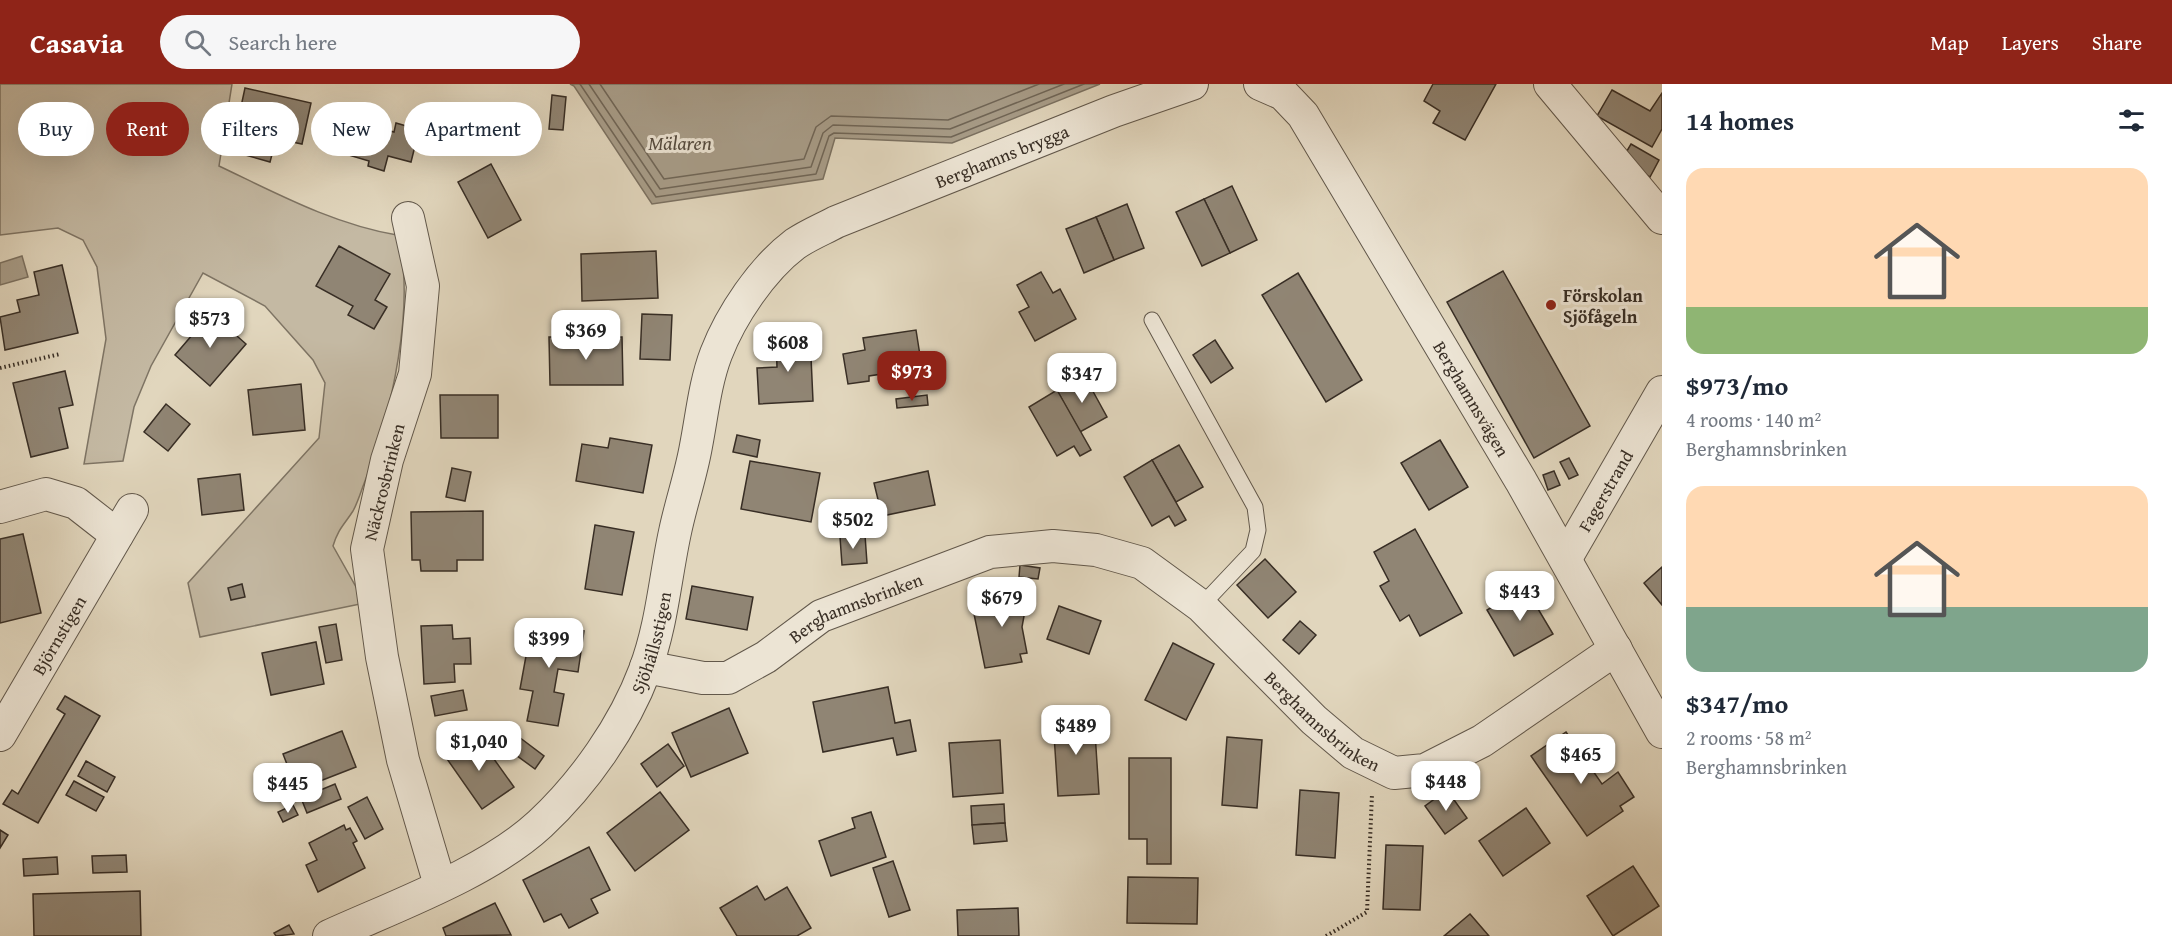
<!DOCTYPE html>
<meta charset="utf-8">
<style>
:root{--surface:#fff;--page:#f6f6f7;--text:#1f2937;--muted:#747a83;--accent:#8f2418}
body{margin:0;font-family:"Gentium Book Plus",serif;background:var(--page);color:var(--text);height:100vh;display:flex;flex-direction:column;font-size:22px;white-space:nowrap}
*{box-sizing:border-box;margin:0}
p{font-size:20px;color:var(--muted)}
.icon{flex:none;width:33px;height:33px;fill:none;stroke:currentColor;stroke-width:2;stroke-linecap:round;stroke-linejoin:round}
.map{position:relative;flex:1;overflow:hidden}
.details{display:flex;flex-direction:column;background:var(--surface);width:510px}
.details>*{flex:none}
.top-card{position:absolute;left:18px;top:18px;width:570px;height:54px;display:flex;gap:12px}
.price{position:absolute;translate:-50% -51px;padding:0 14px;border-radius:12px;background:#fff;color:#222;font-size:20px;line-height:39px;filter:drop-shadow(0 2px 3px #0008)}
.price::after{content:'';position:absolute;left:50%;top:36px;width:18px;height:14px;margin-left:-9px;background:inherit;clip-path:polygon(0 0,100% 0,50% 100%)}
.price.active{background:var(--accent);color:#fff}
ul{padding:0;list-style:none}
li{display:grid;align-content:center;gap:12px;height:318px;padding:0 24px}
li span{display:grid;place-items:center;height:186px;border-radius:18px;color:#555}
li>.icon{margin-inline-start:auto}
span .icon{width:108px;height:108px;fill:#fffc;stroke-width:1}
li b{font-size:26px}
h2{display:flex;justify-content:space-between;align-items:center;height:72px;padding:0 24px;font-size:26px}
.tag{padding:0 21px;border-radius:27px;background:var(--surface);box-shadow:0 6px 24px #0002;font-size:21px;line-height:54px}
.tag.active{background:var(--accent);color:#fff}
header{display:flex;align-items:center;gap:36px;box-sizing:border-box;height:84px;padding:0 30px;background:var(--accent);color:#fff}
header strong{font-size:28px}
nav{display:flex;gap:33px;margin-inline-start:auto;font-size:21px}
.search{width:420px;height:54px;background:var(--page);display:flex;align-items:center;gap:15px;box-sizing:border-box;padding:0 21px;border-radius:33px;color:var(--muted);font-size:22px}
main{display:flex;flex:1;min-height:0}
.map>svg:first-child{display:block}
</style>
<header>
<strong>Casavia</strong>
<div class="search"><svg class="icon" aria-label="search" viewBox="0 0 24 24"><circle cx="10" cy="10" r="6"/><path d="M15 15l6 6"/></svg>Search here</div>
<nav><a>Map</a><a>Layers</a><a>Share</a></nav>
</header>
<main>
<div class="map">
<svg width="1662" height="852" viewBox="0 0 1662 852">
<rect width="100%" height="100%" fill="#e1d6bd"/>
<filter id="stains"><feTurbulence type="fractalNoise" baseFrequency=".00333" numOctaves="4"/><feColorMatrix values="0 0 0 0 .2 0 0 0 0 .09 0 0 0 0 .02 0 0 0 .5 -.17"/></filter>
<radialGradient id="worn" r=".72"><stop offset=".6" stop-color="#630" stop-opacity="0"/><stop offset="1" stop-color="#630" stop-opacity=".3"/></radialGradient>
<path fill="#c4b9a3" stroke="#7e7464" stroke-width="1.5" d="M0,0H232L219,82C278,110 333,140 397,151C417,217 391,332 365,397C361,407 358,418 353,427C344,441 338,445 333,462L365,519L200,553L188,499L319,354L325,299L313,276L265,222L203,189L151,282L134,323L123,377L84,380L106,255L97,183L83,156L58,144L0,151Z"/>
<g fill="#a89d89" stroke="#7b7161" stroke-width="1.5">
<polygon points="570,0 1100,0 952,59 835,54 823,95 652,120 574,2"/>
<polygon points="22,172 28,193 0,201 0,179"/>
</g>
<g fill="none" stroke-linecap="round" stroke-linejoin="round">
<g stroke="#706657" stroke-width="1.5">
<polyline points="580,0 656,113 816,90 829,52 834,49 951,53 1084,0"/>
<polyline points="589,0 660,105 811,83 823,49 833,41 950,45 1064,0"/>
<polyline points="600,0 664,95 804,75 816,43 831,32 948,36 1039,0"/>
</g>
</g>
<g fill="#908574" stroke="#382e25" stroke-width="1.5">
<polygon points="1433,0 1496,0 1465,56 1433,39 1440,27 1424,17"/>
<polygon points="245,4 311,19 302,60 236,46"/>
<polygon points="1612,6 1650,27 1662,9 1662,45 1652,63 1597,32"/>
<polygon points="552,11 566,13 563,46 549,45"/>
<polygon points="351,36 394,48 396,39 427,48 422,64 415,62 411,78 388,72 384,87 368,82 369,77 342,69"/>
<polygon points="242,54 274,63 270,78 238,69"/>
<polygon points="1631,60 1659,76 1650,93 1621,77"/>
<polygon points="491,80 521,136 488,154 458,98"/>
<polygon points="1232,102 1257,156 1230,169 1204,115"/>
<polygon points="1204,115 1230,169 1202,182 1176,128"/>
<polygon points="1127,120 1144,164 1114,176 1096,133"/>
<polygon points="1096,133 1114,176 1084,189 1066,145"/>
<polygon points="339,162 390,190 375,216 387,223 374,245 348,231 353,222 316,202"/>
<polygon points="656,167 658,214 582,217 581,170"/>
<polygon points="62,181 78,249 5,266 0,233 20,228 17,216 39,211 34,188"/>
<polygon points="1503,187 1590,342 1534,374 1447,218"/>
<polygon points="1041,188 1053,209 1060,205 1076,235 1035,257 1019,228 1029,223 1017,201"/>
<polygon points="1298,189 1362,296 1326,318 1262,211"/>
<polygon points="211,229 246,260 210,302 175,271"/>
<polygon points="642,230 672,231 670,276 640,275"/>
<polygon points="916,246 922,284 869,292 869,297 848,300 843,270 865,266 863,254"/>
<polygon points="810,251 813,317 759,320 757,284 777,283 776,253"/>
<polygon points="549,253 622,253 623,301 550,301"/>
<polygon points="1215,256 1233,284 1211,299 1193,271"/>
<polygon points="65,287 73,321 59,324 68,364 31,373 13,299"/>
<polygon points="1084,291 1107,333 1080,348 1057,306"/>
<polygon points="301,300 305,346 253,351 248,306"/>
<polygon points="1057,306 1091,366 1080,372 1074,362 1057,372 1029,323"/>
<polygon points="440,311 498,311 498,354 441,354"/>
<polygon points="927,311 928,321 897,324 896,315"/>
<polygon points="166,320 190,340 168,367 144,348"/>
<polygon points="737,351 760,356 757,373 733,368"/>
<polygon points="610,354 652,361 643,409 576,397 582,360 608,364"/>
<polygon points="1440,356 1468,403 1429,426 1401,379"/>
<polygon points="1179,361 1203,403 1176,418 1152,376"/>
<polygon points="1569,374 1578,391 1569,395 1560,378"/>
<polygon points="1152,376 1186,436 1175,442 1169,432 1152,442 1124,393"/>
<polygon points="750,377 820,389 811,438 741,425"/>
<polygon points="452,384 471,388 465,417 446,413"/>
<polygon points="928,387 935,421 882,432 874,399"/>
<polygon points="1554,387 1560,401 1548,406 1543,391"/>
<polygon points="240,390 244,426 202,431 198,395"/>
<polygon points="483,427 483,476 457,476 457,487 421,487 420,476 412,476 411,428"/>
<polygon points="595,441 634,448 622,511 585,505"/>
<polygon points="1415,445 1462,529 1420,552 1409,531 1400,537 1380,502 1389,497 1374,468"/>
<polygon points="23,450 41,529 0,539 0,455"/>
<polygon points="865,451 867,479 842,481 840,453"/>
<polygon points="1265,475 1296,508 1268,534 1237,501"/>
<polygon points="1020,481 1040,484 1038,495 1019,493"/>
<polygon points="1662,483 1662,521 1644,499"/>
<polygon points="997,499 1028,510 1022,543 1027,569 1020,570 1022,578 985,584 973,525 994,520"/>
<polygon points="242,500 245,513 231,516 228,504"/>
<polygon points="692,502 753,513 747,546 686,535"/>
<polygon points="1525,503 1553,550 1514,572 1487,526"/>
<polygon points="1059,522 1101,537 1089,570 1047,555"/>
<polygon points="1300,537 1316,551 1299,570 1283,556"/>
<polygon points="532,539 584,547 578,588 558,585 554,608 564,610 558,642 527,637 533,607 520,605"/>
<polygon points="336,540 342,576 326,579 319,543"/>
<polygon points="452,541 453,555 470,554 471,580 454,580 455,598 424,600 421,542"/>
<polygon points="316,558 324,600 271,611 262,569"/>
<polygon points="1173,559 1214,580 1186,636 1145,616"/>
<polygon points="888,603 895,639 910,636 916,667 897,671 893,654 823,668 813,618"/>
<polygon points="463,606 467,626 435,632 431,612"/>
<polygon points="65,612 100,632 38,739 3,720 12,706 18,710 65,630 57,625"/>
<polygon points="729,624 748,669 691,693 672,649"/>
<polygon points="1094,633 1099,710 1058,712 1053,635"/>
<polygon points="342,647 356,683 297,706 283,670"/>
<polygon points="1566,648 1602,700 1618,688 1634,713 1620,722 1623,727 1587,752 1531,672"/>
<polygon points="476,650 514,703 482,725 445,672"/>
<polygon points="515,650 544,672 535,685 505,663"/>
<polygon points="1227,653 1262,656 1257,724 1222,721"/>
<polygon points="1000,656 1003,709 953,713 949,659"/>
<polygon points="668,660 684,682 657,703 641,680"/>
<polygon points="1129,674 1171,674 1171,780 1147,780 1147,755 1129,755"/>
<polygon points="86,677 115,693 107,708 78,692"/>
<polygon points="74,697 104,713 96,727 66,711"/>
<polygon points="335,700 341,715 307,729 301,714"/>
<polygon points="1300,706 1339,709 1335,774 1296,771"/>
<polygon points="1447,706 1467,734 1445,750 1425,722"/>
<polygon points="660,708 689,746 635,787 607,749"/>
<polygon points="367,713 383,745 365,755 348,723"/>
<polygon points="1004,720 1005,739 972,741 971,722"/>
<polygon points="293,721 298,731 283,738 278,728"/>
<polygon points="1526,724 1550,759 1503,792 1479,757"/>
<polygon points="871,728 886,773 831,792 819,757 855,744 852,734"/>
<polygon points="1005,739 1007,757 974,760 972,741"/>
<polygon points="344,741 346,746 350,744 357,757 353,759 365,784 318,808 306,781 317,776 309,759"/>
<polygon points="0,746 8,751 0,764"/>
<polygon points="1386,761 1423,762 1420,826 1383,825"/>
<polygon points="589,763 610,806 591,815 598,829 569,844 561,830 544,838 523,796"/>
<polygon points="126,771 127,788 93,789 92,772"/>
<polygon points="57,773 58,790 24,792 23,775"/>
<polygon points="893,777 910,826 889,833 873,784"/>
<polygon points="1633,782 1659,822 1613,852 1587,812"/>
<polygon points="1128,793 1198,794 1197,840 1127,839"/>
<polygon points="757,802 765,816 787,803 811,844 797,852 737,852 720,824"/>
<polygon points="140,807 141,852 34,852 33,810"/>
<polygon points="495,819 511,851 446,852 443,844"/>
<polygon points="1018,824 1019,852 958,852 957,826"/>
<polygon points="1470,830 1489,852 1444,852"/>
<polygon points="289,841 294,850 276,852 274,849"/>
</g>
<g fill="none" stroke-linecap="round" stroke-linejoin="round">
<defs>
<polyline id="lane" points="1152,236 1255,423 1258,446 1253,467 1201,522"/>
<g id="street">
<path id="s1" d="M1260,0L1283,10L1303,31L1521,397L1662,648"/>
<polyline points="1550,0 1662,134"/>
<polyline points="408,134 423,202 415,290 387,376 367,465 382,573 403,676 440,801"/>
<polyline points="0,423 46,410 76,419 117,451"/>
<path id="s2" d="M1566,474L1662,308"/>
<path id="s3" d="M646,583L703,594H728L766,573L821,532L990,468L1053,462L1096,466L1142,479L1201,522L1314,636L1353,669L1394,689L1425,686L1482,657L1616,565"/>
<path id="s4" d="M0,651L132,426"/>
<path id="s5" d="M329,852C395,822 487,789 540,740C584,699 624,642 645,586C662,541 665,494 675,448C681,419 691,391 696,362C702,331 705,299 716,270C731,231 762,185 795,160C808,151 823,145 836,138L1114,27L1192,0"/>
</g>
</defs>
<use href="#lane" stroke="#62584b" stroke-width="17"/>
<use href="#street" stroke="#62584b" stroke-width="34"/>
<g stroke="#382e25" stroke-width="4" stroke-dasharray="1.5 3" stroke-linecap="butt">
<polyline points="0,284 60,270"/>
<polyline points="1326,852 1367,828 1372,710"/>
</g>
<use href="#lane" stroke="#ece4d4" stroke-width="15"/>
<use href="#street" stroke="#ece4d4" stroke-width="32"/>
</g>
<circle fill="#8f2418" stroke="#ece4d4" stroke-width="2" cx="1551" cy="221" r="6"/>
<g text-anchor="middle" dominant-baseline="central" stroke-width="6" stroke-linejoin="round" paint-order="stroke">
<g font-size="18" fill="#382e25" stroke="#ece4d4">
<text stroke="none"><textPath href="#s5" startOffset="1114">Berghamns brygga</textPath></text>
<text stroke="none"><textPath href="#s1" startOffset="384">Berghamnsvägen</textPath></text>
<text transform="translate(384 398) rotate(-76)">Näckrosbrinken</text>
<text stroke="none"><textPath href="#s2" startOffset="78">Fagerstrand</textPath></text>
<text stroke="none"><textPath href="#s3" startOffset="230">Berghamnsbrinken</textPath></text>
<text stroke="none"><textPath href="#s4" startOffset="116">Björnstigen</textPath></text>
<text stroke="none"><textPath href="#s5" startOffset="456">Sjöhällsstigen</textPath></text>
<text stroke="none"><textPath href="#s3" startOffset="771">Berghamnsbrinken</textPath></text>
</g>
<g font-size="18" font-weight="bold" fill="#382e25" stroke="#ece4d4" text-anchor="start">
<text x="1563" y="211">Förskolan<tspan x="1563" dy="21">Sjöfågeln</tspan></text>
</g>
<g font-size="20" font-style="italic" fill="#544a3e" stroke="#ece4d4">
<text x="680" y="58">Mälaren</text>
</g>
</g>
<rect width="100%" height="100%" filter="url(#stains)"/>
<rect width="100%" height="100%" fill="url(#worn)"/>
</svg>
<b class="price" style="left:210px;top:265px">$573</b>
<b class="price" style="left:586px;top:277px">$369</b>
<b class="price" style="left:788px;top:289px">$608</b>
<b class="price active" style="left:912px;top:318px">$973</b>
<b class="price" style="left:1082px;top:320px">$347</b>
<b class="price" style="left:853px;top:466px">$502</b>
<b class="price" style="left:1520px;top:538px">$443</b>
<b class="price" style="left:1002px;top:544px">$679</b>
<b class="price" style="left:549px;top:585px">$399</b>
<b class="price" style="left:1076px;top:672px">$489</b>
<b class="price" style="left:479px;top:688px">$1,040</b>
<b class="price" style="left:1581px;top:701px">$465</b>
<b class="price" style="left:1446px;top:728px">$448</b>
<b class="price" style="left:288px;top:730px">$445</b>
<div class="top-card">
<a class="tag">Buy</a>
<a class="tag active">Rent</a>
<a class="tag">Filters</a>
<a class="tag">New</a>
<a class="tag">Apartment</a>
</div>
</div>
<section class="details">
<h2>14 homes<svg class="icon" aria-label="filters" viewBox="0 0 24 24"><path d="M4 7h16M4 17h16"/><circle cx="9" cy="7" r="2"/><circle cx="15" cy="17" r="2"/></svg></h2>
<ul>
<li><span style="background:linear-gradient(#ffd9b3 75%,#8fb573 0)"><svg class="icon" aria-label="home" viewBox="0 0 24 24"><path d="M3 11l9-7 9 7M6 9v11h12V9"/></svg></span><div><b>$973/mo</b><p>4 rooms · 140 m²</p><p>Berghamnsbrinken</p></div></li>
<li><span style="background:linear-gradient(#ffd9b3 65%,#7fa58c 0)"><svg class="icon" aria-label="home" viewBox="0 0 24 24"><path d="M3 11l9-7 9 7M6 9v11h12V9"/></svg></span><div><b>$347/mo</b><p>2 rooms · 58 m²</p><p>Berghamnsbrinken</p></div></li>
</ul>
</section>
</main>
